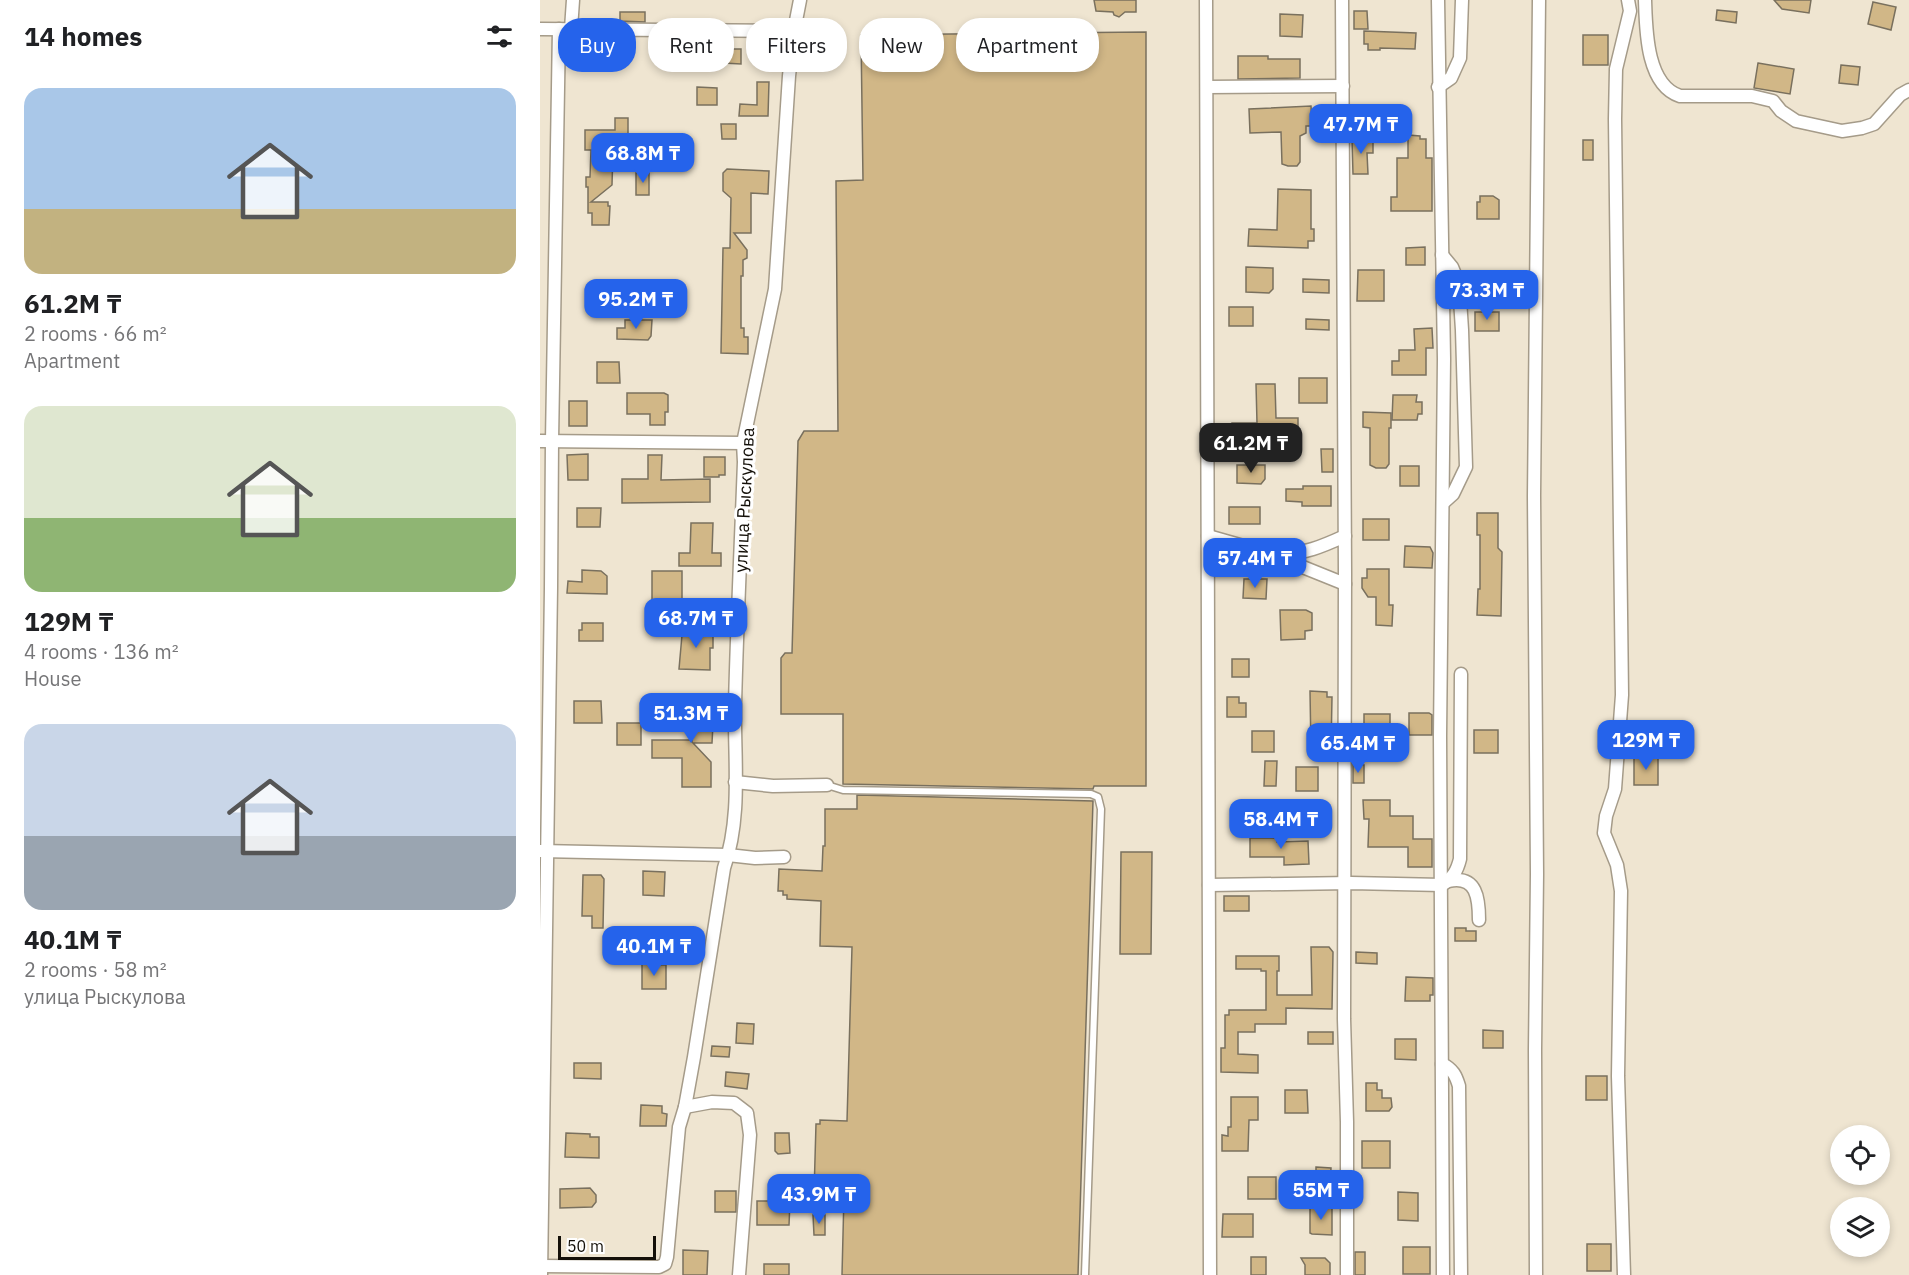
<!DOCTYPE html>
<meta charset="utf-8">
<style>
:root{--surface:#fff;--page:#f2f2f2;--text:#202124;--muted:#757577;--accent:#2563eb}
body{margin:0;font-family:"IBM Plex Sans",sans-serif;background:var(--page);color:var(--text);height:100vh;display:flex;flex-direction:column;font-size:22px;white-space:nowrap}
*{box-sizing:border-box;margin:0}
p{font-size:20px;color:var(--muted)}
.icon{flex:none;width:33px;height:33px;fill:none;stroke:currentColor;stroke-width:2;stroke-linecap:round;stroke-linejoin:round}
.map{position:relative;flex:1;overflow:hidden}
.panel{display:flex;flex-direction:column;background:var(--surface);width:540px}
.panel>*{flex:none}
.top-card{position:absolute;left:18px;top:18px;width:570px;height:54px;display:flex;gap:12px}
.fabs{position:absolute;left:1290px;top:1125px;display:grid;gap:12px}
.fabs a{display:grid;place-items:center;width:60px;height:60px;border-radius:50%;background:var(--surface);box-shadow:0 3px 9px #0003;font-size:30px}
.scale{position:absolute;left:18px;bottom:15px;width:98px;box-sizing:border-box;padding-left:6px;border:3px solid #141009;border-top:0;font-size:16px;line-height:21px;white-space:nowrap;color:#141009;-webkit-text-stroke:4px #fff;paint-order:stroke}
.price{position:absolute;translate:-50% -51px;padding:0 14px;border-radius:12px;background:var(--accent);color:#fff;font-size:20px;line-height:39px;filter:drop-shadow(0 2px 3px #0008)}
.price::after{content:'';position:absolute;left:50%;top:36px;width:18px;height:14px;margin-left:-9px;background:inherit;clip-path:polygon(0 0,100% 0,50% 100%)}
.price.active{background:#222;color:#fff}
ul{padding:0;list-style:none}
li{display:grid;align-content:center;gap:12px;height:318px;padding:0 24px}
li span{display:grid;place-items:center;height:186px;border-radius:18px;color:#555}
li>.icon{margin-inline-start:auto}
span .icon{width:108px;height:108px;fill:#fffc;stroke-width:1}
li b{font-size:26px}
h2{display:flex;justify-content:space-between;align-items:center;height:72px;padding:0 24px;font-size:26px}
.pill{padding:0 21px;border-radius:24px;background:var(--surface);box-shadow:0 3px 9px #0003;font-size:21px;line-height:54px}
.pill.active{background:var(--accent);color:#fff}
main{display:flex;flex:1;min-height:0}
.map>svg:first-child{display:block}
</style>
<main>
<section class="panel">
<h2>14 homes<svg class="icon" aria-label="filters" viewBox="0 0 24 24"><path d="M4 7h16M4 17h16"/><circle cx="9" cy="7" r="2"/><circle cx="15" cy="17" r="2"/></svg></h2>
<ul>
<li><span style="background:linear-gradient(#a9c7e8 65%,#c2b280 0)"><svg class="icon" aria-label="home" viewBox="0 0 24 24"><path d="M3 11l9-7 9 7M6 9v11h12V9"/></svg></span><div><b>61.2M ₸</b><p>2 rooms · 66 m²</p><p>Apartment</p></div></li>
<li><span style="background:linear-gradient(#dfe7d0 60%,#8fb573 0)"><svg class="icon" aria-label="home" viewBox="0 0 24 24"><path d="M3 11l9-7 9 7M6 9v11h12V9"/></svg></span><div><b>129M ₸</b><p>4 rooms · 136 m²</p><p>House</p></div></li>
<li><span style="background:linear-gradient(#c9d6e8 60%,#9aa5b1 0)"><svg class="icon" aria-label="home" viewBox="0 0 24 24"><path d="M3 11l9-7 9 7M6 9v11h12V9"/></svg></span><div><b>40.1M ₸</b><p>2 rooms · 58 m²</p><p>улица Рыскулова</p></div></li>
</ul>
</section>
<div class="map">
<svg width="1369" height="1275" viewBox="0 0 1369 1275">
<rect width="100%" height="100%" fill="#efe5d1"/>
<g fill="#d1b787" stroke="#79705e" stroke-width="1.5">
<polygon points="554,0 596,0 596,12 585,12 579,17 574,15 573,12 556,11"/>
<polygon points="1234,0 1271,0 1269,13 1242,9"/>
<polygon points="1333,2 1356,7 1351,30 1328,24"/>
<polygon points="1177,10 1197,12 1196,23 1176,20"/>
<polygon points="814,11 827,11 828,29 814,29"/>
<polygon points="80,12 105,12 105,22 80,21"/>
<polygon points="740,14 763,15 762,37 740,36"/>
<polygon points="824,31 876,33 875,49 840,48 840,50 828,50 828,44 824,44"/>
<polygon points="606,32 606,786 554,786 553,789 303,784 303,714 241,714 241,658 245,653 252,653 258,441 264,431 298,431 296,181 323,180 321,35"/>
<rect x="1043" y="35" width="25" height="30"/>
<polygon points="183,49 201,49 201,64 183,63"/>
<polygon points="698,56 728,56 728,59 760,59 760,78 698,79"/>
<polygon points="1218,63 1254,69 1250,94 1214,88"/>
<polygon points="1301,65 1320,67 1318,85 1299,83"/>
<polygon points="217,82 229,82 228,116 199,116 200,104 217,105"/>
<polygon points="157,87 177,88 177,105 157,105"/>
<polygon points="771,106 772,126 766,126 766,133 760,136 760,162 757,166 748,166 742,164 741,132 710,133 709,109"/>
<polygon points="75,118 88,118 88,151 73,151 72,185 51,202 68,202 68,206 70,206 69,225 52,225 52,213 48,213 48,187 46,187 46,177 50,177 51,150 45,150 45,130 75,130"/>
<polygon points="181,124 196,124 196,139 182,139"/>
<polygon points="868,135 880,136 880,139 886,139 886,158 892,158 892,211 851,211 851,197 857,197 857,158 868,158"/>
<polygon points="812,139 833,140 833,153 827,153 828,174 813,174"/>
<rect x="1043" y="140" width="10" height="20"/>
<polygon points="187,169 229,171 228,194 211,193 211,233 194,233 207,250 207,258 203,260 203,276 201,276 201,328 204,328 204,337 208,337 208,354 181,353 183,248 190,248 191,198 183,191 183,173"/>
<rect x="96" y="173" width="13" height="22"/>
<polygon points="738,189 771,190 771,229 774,229 774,241 768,241 768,248 708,246 709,229 737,230"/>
<polygon points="940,196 953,196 959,200 959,219 937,219 937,202 940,202"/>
<polygon points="885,247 885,265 866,265 866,248"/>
<polygon points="706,267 733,268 733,289 729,293 706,292"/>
<polygon points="818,270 844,270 844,301 817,301"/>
<polygon points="763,279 789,280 789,293 763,292"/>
<rect x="689" y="307" width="24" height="19"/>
<rect x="935" y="312" width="24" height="19"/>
<polygon points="766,319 789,320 789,330 766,329"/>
<polygon points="85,320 112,320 111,336 108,340 77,339 77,328 85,328"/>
<polygon points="892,328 893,348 886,348 886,375 852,375 852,361 859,361 859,350 875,350 874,329"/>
<polygon points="57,362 79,362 80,383 57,383"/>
<rect x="759" y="378" width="28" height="25"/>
<polygon points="716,384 735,384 736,418 758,418 758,437 733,437 733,442 692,443 692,423 717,423"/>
<polygon points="87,393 124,393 128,395 128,412 125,412 125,425 110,425 110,414 87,414"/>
<polygon points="853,395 877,395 876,402 882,402 882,414 878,414 877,420 852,420"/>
<rect x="29" y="401" width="18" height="25"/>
<polygon points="823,412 851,413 851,428 849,428 849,464 846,468 836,468 830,465 830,428 823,427"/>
<polygon points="781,449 793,449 793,472 782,472"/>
<polygon points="48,454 48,480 28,480 27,455"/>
<polygon points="108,455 122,455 121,480 170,479 170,502 82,503 82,479 108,479"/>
<polygon points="164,457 185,457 185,475 179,475 179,477 164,477"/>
<polygon points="697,465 725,465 725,479 721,484 697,483"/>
<rect x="860" y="466" width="19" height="20"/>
<polygon points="763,486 791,486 791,506 762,506 762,502 746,501 746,489 763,489"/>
<rect x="689" y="507" width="31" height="17"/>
<polygon points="37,508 61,508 60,527 37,527"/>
<polygon points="937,513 958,513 958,548 962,552 961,616 937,615 938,589 940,589 940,535 937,535"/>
<rect x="823" y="519" width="26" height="21"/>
<polygon points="151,523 173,523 172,553 181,553 181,566 139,566 139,553 150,553"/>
<polygon points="865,546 890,547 893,553 892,568 864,567"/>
<polygon points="827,569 849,569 849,605 853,605 852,626 836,625 836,597 828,597 822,588 822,578 827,578"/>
<polygon points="42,570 61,571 67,576 67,594 27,593 28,581 42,582"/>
<rect x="112" y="571" width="30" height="29"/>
<polygon points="704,579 727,579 726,599 703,598"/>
<polygon points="740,610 766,610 772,613 772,630 765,631 765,639 741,640"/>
<polygon points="42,623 63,623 63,641 39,641 39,630 42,630"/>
<polygon points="157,626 170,627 170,635 173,635 173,648 170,648 170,670 139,669 142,635 145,636 145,630 157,631"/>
<rect x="692" y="659" width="17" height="18"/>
<polygon points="770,691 787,692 787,697 792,697 791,750 771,750"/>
<polygon points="687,697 699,697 699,703 706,703 706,717 687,717"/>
<polygon points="140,699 162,699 162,702 170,702 174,705 172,743 153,743 171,762 171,787 142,787 142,758 112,758 112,740 150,740 152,742 152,718 144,718 139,713"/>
<polygon points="34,701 61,701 62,723 34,723"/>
<polygon points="869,713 889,713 892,715 892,735 869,735"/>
<polygon points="824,714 850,714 850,735 824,734"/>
<rect x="77" y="723" width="24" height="22"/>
<rect x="934" y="730" width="24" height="23"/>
<rect x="712" y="731" width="22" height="21"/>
<polygon points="1099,752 1103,757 1118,757 1118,785 1094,785 1094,759"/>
<polygon points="725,761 737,761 736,786 724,786"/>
<polygon points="813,764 824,765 824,783 813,783"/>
<rect x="756" y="767" width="22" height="24"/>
<polygon points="317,795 553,801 538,1275 302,1275 304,1195 274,1194 276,1124 280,1124 280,1120 307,1121 312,947 280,946 281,901 247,899 247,895 243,895 243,891 238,891 239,869 282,871 283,846 285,846 285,809 317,809"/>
<polygon points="823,800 850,800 850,816 873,816 873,839 892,839 892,867 868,867 868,847 828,847 829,819 824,819"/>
<rect x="768" y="810" width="19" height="21"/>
<polygon points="710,838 737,838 737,842 768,841 769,864 744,865 744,857 710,857"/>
<polygon points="581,852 612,852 611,954 580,954"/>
<polygon points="103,871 125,872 124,896 103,895"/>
<polygon points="43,875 61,875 64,879 63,928 52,928 52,916 42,916"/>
<rect x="684" y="896" width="25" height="15"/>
<polygon points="915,928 926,928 926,931 936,931 936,941 915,941"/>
<polygon points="771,947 789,947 793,952 792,1009 746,1008 746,1024 715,1024 715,1032 698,1032 698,1054 718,1055 718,1073 681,1072 681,1048 685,1048 685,1015 689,1015 689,1010 726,1010 726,971 721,971 721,969 696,969 696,956 739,956 739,971 737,971 737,995 772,995"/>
<polygon points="816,952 837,953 837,964 816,963"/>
<polygon points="102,964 126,965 126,989 102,989"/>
<polygon points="866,977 893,978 893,995 890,995 890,1001 865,1001"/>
<polygon points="197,1023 214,1024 213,1044 196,1043"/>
<polygon points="943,1030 963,1031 963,1048 943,1048"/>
<rect x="768" y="1032" width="25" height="12"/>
<polygon points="855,1039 876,1039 876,1060 855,1059"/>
<polygon points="172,1046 190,1047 189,1057 171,1056"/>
<polygon points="34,1063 61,1063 61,1079 34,1078"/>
<polygon points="186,1072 209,1074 207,1089 185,1086"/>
<rect x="1046" y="1076" width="21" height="24"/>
<polygon points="826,1083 837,1083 837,1090 842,1090 842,1098 851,1098 852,1107 849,1111 826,1111"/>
<polygon points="745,1090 767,1090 768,1113 745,1113"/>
<polygon points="691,1097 718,1097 718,1120 709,1120 708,1151 682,1151 682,1135 688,1136 688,1127 691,1127"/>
<polygon points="101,1105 122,1106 122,1113 127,1114 126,1126 100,1126"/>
<polygon points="26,1133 50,1134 50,1137 59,1137 59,1158 25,1157"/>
<polygon points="235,1133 249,1133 250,1153 238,1154 235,1151"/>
<rect x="822" y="1141" width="28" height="27"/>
<polygon points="776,1167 791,1168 790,1188 776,1187"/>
<rect x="708" y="1177" width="28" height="22"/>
<polygon points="50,1188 56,1195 56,1202 52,1207 20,1208 20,1189"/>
<rect x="175" y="1191" width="21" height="21"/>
<polygon points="858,1192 878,1193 878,1221 858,1220"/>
<polygon points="217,1201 250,1201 249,1225 217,1225"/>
<polygon points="770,1207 792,1207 792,1235 772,1234 770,1233"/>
<polygon points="683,1214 713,1214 713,1237 682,1237"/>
<polygon points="273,1215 285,1215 285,1235 274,1235"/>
<rect x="1047" y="1244" width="24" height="27"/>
<rect x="863" y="1247" width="27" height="27"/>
<polygon points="143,1250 168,1251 167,1275 143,1275"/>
<rect x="815" y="1252" width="10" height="23"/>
<rect x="711" y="1257" width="15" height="18"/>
<polygon points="761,1258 785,1258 790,1263 790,1275 765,1275 765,1265"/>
<rect x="224" y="1264" width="25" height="11"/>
</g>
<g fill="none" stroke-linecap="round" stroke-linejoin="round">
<defs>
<polyline id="lane" points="287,785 303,790 551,794 558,797 561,809 545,1275"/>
<g id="street">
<polyline points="666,0 670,1275"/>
<polyline points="802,0 805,574 804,1019 807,1122 807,1275"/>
<polyline points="898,0 904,359 900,736 903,1275"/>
<path d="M1105,0C1106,29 1106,85 1140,96H1212L1233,101L1241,111L1256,121L1302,131L1322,128L1334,124L1360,95L1369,90"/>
<polyline points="0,29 254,31"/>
<polyline points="31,29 33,0"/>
<polyline points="667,87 803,86"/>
<polyline points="898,87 911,78 920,58 922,0"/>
<polyline points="902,255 912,267 919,284 922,330 926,467 913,494 903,503"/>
<polyline points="0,441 203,443"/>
<polyline points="668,536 728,553 805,584"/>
<path d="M739,553C763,555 783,546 805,536"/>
<polyline points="195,782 233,786 287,785"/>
<polyline points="1,851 188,855 215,858 244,857"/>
<path d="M909,881C937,875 939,899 939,920"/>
<path d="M669,885L811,883L902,885C913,878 917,871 920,859L921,674"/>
<path d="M902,1064C913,1069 916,1076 919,1086L921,1275"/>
<polyline points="145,1107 172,1102 194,1103 207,1113 210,1135 199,1275"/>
<path d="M0,1266L119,1267L125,1264L127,1257L139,1127L145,1107L154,1057L184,868C202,816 194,759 195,705C197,624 201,543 204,462L203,443L235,289L249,76L254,31L260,0"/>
<polyline points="1,1275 11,588 12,441 19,29"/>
<polyline points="996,1275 995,1050 997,874 994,496 999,0"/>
<polyline points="1084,1275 1078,1076 1081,891 1077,865 1064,833 1066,816 1075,789 1082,695 1075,119 1076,69 1090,11 1088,0"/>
</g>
</defs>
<use href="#lane" stroke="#a59b89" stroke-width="9"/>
<use href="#street" stroke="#a59b89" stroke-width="15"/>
<use href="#lane" stroke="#fff" stroke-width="6"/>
<use href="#street" stroke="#fff" stroke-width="12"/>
</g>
<g text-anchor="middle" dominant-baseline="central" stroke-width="6" stroke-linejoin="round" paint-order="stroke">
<g font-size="18" fill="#141009" stroke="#fff">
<text transform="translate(204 500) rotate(-87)">улица Рыскулова</text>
</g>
</g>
</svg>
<div class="fabs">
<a><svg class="icon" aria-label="locate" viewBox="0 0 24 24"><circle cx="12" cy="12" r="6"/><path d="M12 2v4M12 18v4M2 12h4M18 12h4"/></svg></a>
<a><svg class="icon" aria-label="layers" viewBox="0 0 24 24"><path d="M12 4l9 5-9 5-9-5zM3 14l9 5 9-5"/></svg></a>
</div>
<div class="scale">50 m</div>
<b class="price" style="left:821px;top:155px">47.7M ₸</b>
<b class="price" style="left:103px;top:184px">68.8M ₸</b>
<b class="price" style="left:947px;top:321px">73.3M ₸</b>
<b class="price" style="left:96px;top:330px">95.2M ₸</b>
<b class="price active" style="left:711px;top:474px">61.2M ₸</b>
<b class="price" style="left:715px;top:589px">57.4M ₸</b>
<b class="price" style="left:156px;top:649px">68.7M ₸</b>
<b class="price" style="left:151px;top:744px">51.3M ₸</b>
<b class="price" style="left:1106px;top:771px">129M ₸</b>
<b class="price" style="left:818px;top:774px">65.4M ₸</b>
<b class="price" style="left:741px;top:850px">58.4M ₸</b>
<b class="price" style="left:114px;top:977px">40.1M ₸</b>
<b class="price" style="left:781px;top:1221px">55M ₸</b>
<b class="price" style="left:279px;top:1225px">43.9M ₸</b>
<div class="top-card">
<a class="pill active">Buy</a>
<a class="pill">Rent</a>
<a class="pill">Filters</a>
<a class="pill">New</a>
<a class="pill">Apartment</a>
</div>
</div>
</main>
